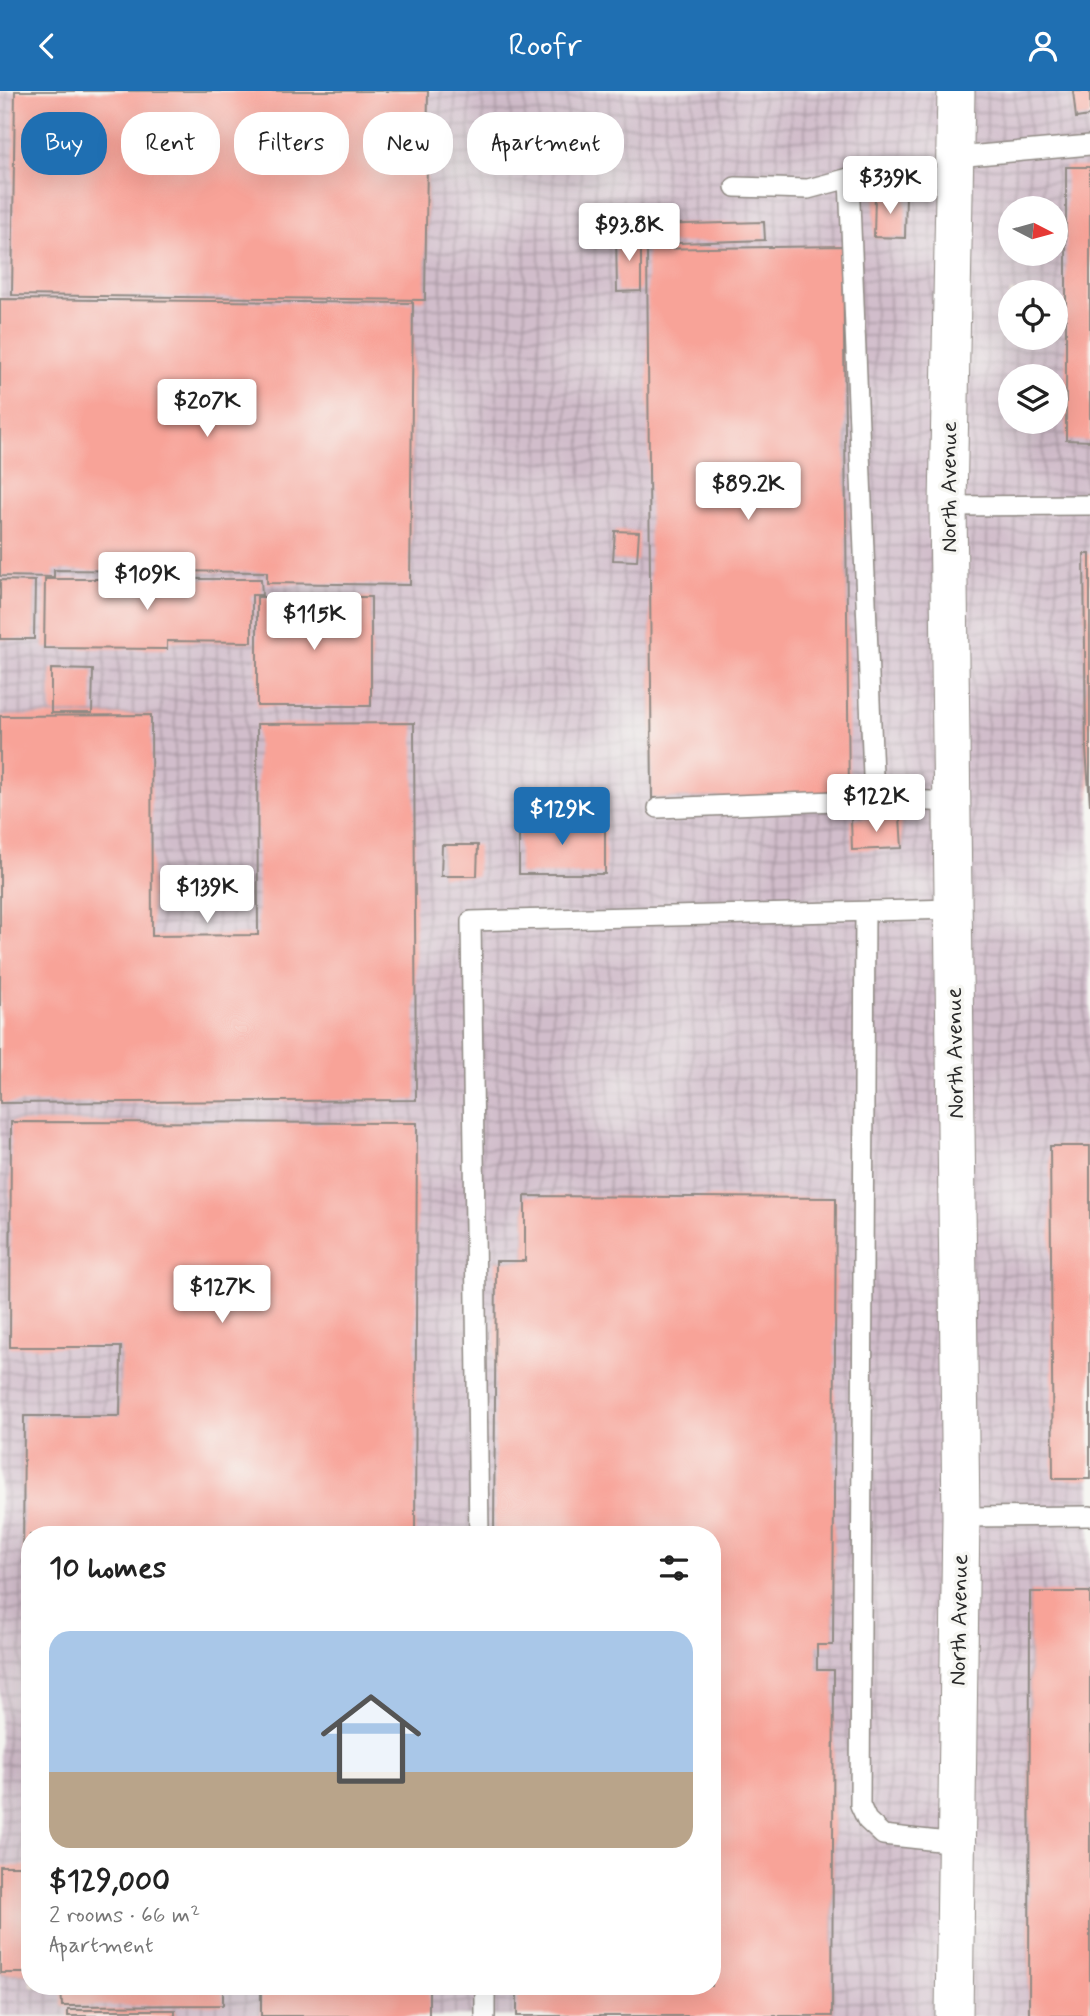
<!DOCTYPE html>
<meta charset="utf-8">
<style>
:root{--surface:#fff;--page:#f2f2f2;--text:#222;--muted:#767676;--accent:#1f6fb2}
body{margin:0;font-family:Mynerve,sans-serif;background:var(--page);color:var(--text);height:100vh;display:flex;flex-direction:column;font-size:26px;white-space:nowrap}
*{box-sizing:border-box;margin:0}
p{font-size:23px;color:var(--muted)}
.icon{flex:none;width:38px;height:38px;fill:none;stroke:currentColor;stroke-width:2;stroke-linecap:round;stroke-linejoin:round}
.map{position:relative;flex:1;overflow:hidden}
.drawer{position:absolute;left:21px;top:1435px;width:700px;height:469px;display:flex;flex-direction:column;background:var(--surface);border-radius:28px;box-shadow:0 7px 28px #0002}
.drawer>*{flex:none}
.guide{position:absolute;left:21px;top:21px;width:700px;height:63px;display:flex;gap:14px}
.needle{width:46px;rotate:96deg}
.buttons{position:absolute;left:998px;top:105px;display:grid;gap:14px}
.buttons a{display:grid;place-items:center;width:70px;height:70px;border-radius:50%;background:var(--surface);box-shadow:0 7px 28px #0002;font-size:35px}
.price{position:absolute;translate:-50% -60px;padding:0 16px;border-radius:7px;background:#fff;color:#222;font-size:23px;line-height:46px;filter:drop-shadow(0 2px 4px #0008)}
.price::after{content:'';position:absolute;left:50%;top:42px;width:21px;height:16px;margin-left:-10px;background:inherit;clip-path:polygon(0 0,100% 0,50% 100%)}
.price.selected{background:var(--accent);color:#fff}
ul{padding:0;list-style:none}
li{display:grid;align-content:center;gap:14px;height:371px;padding:0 28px}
li span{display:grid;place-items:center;height:217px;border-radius:21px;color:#555}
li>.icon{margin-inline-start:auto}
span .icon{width:126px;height:126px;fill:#fffc;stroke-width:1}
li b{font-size:30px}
h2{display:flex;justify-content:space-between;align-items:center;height:84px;padding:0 28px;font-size:30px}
.pill{padding:0 24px;border-radius:28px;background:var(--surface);box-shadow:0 7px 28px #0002;font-size:24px;line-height:63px}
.pill.selected{background:var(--accent);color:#fff}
header{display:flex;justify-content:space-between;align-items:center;height:91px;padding:0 28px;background:var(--accent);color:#fff;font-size:32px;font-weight:600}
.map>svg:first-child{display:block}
</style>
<header><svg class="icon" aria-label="back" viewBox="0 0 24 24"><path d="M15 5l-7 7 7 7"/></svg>Roofr<svg class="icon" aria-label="person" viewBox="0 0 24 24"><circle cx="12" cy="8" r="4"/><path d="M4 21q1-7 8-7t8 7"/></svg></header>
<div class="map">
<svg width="1090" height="1925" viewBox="0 0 1090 1925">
<defs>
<pattern id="industrial-grid" width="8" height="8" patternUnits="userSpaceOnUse" patternTransform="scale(1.75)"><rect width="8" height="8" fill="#d1bdcb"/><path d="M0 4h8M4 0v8" fill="none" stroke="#aa9aa5"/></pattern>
</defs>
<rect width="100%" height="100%" fill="#f6f6f2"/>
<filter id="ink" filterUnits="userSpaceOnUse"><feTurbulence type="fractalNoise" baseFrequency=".0143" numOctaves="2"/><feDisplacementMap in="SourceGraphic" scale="14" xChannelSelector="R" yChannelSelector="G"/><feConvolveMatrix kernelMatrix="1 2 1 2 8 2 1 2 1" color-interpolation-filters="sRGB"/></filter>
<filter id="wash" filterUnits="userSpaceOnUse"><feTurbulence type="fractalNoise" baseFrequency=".00686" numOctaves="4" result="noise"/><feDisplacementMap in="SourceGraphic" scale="28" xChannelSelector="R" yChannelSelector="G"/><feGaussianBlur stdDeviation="1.57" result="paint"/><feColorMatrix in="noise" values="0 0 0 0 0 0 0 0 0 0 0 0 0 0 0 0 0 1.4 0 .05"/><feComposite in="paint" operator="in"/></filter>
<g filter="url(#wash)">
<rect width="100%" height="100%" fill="#f5eadc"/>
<path fill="url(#industrial-grid)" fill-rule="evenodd" d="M0,0H1090V1925H0ZM1010,117H1055V163H1010ZM1010,201H1055V247H1010ZM1010,285H1055V331H1010ZM30,1444H712V1895H30Z"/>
<g id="blocks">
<g fill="#f8a398">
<polygon points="15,0 428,0 425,209 12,204"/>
<polygon points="1073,0 1090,0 1090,25 1076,27"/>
<polygon points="1066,76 1090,76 1090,350 1066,349"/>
<polygon points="875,103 906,103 905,147 874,146"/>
<polygon points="764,131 765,149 650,153 649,134"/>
<polygon points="616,144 641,144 641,200 617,201"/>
<polygon points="843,155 849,705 652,707 647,158"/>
<polygon points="0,208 413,212 410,494 267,492 267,481 54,479 54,486 0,485"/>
<polygon points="615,440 639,441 637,470 613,469"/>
<polygon points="1084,463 1090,463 1090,714 1086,658"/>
<polygon points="45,488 261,488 262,504 252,504 252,551 167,550 167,558 44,557"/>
<polygon points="0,489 35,490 34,548 0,548"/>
<rect x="257" y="506" width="114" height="109"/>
<polygon points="51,578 93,579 92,622 51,622"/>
<polygon points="151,624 152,845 258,844 257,633 414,632 416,1009 0,1012 0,625"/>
<polygon points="900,726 902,757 852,759 851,728"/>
<rect x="519" y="728" width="86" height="55"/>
<polygon points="442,754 478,754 477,785 441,785"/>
<polygon points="11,1031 417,1032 415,1444 30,1444 30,1471 23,1471 24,1325 120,1325 121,1256 10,1256"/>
<polygon points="1050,1055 1090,1055 1090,1388 1053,1388"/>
<polygon points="525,1105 836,1107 833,1554 817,1554 817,1579 834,1579 832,1925 517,1925 517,1895 712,1895 712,1444 494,1444 496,1170 525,1170"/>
<polygon points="1030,1501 1090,1501 1090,1925 1029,1925"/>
<rect x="0" y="1775" width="30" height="107"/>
<polygon points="61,1895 223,1895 223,1914 62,1915"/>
<rect x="261" y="1895" width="168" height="30"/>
<rect x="68" y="1919" width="107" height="6"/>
</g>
</g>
</g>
<g filter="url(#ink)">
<use href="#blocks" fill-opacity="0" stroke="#908a84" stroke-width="2"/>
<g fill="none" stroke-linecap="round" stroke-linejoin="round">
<defs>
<g id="lane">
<polyline points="956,66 1090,54"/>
<polyline points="849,87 874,709"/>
<polyline points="735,96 808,98 849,87 956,86"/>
<polyline points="948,415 1090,414"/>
<polyline points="658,717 885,708 952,711"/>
<polyline points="865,821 860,1714 867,1729 883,1744 957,1752"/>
<polyline points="961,1426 1090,1425"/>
<polyline points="479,1444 471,830 954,818"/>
<polyline points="485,1895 485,1925"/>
</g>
<polyline id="street" points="954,1925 961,1426 948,415 956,0"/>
</defs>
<use href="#lane" stroke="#908a84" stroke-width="22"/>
<use href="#street" stroke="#908a84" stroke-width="39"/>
<use href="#lane" stroke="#fff" stroke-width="19"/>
<use href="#street" stroke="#fff" stroke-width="37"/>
</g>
</g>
<g text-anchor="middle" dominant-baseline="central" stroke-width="7" stroke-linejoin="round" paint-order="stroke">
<g font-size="23" fill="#2b2b2b" stroke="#f6f6f2">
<text transform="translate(950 396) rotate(-90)">North Avenue</text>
<text transform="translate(956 962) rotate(-91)">North Avenue</text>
<text transform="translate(960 1529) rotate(-89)">North Avenue</text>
</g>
</g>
</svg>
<div class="buttons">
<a><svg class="needle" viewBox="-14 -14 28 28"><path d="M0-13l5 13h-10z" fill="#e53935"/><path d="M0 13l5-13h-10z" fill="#767676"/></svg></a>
<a><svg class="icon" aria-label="locate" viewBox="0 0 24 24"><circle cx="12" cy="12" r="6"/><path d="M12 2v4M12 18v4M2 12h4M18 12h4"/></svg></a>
<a><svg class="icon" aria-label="layers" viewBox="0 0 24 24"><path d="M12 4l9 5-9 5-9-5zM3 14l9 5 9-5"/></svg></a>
</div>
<b class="price" style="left:890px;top:125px">$339K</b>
<b class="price" style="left:629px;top:172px">$93.8K</b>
<b class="price" style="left:207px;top:348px">$207K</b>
<b class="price" style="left:748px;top:431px">$89.2K</b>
<b class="price" style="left:147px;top:521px">$109K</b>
<b class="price" style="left:314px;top:561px">$115K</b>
<b class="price" style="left:876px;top:743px">$122K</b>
<b class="price selected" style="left:562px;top:756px">$129K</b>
<b class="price" style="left:207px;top:834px">$139K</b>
<b class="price" style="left:222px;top:1234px">$127K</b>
<div class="guide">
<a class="pill selected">Buy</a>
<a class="pill">Rent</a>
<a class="pill">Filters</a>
<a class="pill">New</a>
<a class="pill">Apartment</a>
</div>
<section class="drawer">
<h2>10 homes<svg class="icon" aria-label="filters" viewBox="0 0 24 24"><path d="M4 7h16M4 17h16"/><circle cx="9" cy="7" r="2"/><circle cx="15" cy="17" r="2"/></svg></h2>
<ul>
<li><span style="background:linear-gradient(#a9c7e8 65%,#b9a48a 0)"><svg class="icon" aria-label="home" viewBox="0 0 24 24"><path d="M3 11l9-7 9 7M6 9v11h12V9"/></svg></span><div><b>$129,000</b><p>2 rooms · 66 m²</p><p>Apartment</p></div></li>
</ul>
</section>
</div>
